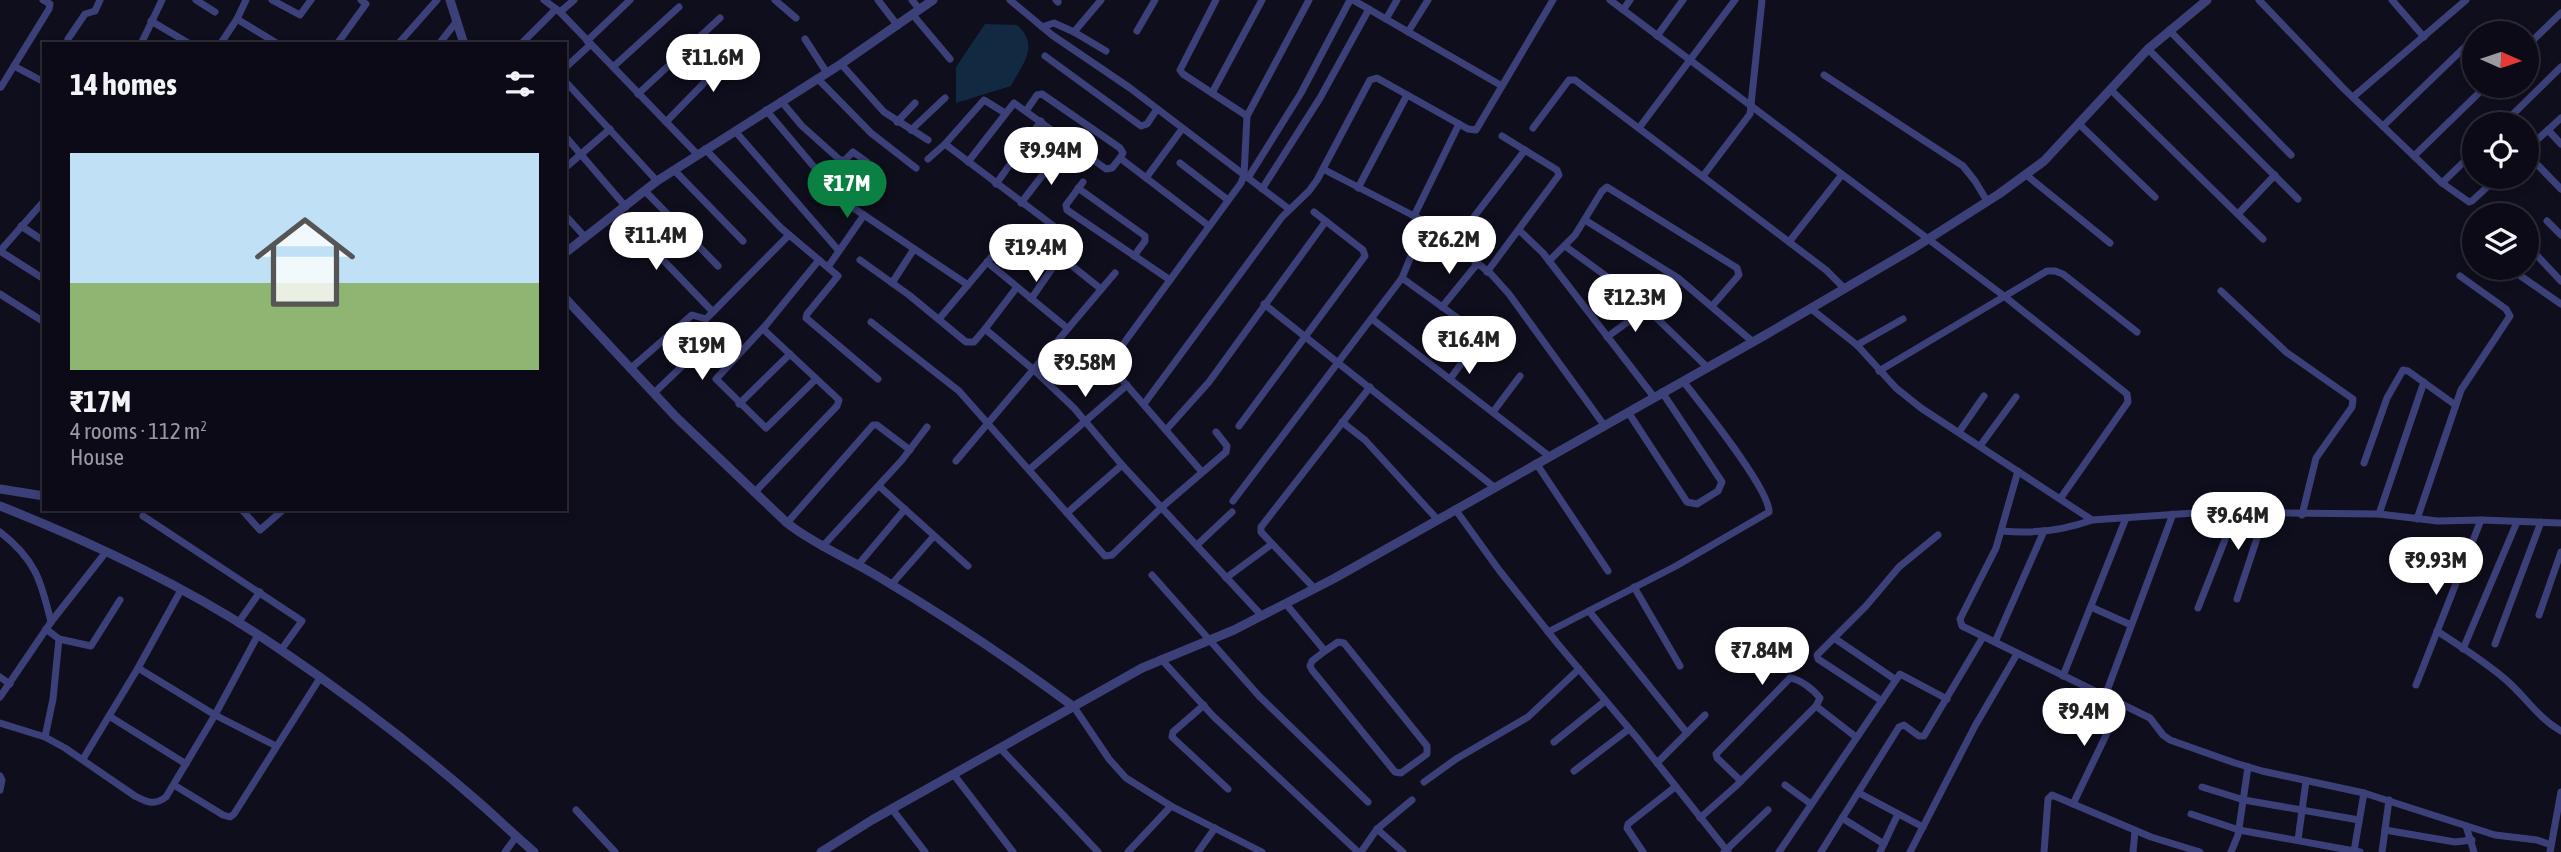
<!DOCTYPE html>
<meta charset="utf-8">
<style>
:root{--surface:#0b0a16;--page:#191823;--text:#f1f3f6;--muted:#9a9aa1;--line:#2b2b35;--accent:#0b8043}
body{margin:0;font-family:"Asap Condensed",sans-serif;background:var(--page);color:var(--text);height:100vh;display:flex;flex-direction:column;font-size:26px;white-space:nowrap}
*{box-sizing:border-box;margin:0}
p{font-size:23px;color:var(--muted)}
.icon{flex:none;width:38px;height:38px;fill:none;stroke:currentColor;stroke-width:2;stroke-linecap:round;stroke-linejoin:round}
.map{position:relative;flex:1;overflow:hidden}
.panel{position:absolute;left:42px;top:42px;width:525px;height:469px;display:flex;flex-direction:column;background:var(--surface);border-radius:0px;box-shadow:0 4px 10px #0003,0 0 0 2px var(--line)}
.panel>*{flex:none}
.needle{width:46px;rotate:93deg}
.tools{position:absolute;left:2462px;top:21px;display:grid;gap:14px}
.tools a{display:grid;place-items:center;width:77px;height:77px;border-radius:50%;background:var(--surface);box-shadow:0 4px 10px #0003,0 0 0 2px var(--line);font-size:35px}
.price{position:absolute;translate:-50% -60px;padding:0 16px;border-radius:24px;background:#fff;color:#222;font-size:23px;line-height:46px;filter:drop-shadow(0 2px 4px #0008)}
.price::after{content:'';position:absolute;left:50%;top:42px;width:21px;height:16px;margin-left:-10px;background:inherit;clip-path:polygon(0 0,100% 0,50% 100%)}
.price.on{background:var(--accent);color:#fff}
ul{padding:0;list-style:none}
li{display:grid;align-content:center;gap:14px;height:371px;padding:0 28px}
li span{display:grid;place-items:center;height:217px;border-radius:0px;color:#555}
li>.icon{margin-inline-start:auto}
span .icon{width:126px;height:126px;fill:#fffc;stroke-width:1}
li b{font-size:30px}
h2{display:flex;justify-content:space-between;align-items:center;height:84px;padding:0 28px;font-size:30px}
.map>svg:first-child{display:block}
</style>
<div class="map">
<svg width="2561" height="852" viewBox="0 0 2561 852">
<rect width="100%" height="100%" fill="#0f0e1d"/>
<path fill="#122942" d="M985,24L1017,25C1040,46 1023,63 1011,86L956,103V67Z"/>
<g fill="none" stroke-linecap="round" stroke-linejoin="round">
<g stroke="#3c4079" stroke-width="7">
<polyline points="196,0 215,12"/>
<polyline points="246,0 237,19 278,44"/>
<polyline points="272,0 300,15 311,0"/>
<polyline points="544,0 560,12 697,154"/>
<polyline points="775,0 796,18"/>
<polyline points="878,0 898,26"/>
<polyline points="912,0 920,10"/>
<polyline points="1010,0 1052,35 1130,88 1289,209"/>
<polyline points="1056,0 1058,2"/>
<polyline points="1216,0 1180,70 1183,74 1247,116"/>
<polyline points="1353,0 1502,86"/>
<polyline points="1610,0 2004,296 2127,394 2128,402 2060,499"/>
<polyline points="2259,0 2344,89 2442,183 2469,202 2472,201 2498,177"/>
<polyline points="2392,0 2424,37"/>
<polyline points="1623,10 1630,0"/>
<polyline points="560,12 574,0"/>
<polyline points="913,15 950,59"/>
<polyline points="1386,19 1397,0"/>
<polyline points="151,21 190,44"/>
<polyline points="1042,27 1054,23 1074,32 1101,0"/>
<polyline points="2169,30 2291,155"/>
<polyline points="1137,31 1155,0"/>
<polyline points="1074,32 1106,51"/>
<polyline points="1408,32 1428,0"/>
<polyline points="1657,36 1683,0"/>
<polyline points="68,39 85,14 95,11 100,0"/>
<polyline points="805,39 827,73"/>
<polyline points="587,41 630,0"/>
<polyline points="221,43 237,19"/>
<polyline points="141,44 162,0"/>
<polyline points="337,44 366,4 361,0"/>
<polyline points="398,44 437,0"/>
<polyline points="439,44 457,21"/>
<polyline points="521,44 556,9"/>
<polyline points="2527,46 2561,13"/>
<polyline points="2148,49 2298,199"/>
<polyline points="1045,56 1141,126 1147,124 1157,109"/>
<polyline points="841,64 884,112 928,140"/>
<polyline points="14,66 44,82"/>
<polyline points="613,67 679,7"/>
<polyline points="565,68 590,45"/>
<polyline points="1824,75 1963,166 1975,181 1987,201"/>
<polyline points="818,79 871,133 916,168"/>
<polyline points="565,81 657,181"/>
<polyline points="1,87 49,9 50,4 43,0"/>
<polyline points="2111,90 2263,239"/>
<polyline points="1212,93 1262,0"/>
<polyline points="638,94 720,18"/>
<polyline points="2353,97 2466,0"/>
<polyline points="781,101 802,126 840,160 845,160 853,152 867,162"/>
<polyline points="766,110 831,187 852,207 968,285"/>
<polyline points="1026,111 1037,95 1042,94 1120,148 1123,153 1120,158"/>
<polyline points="666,122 740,46"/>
<polyline points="897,122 915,103"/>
<polyline points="2079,124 2155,197"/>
<polyline points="2503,124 2561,67"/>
<polyline points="2383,126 2468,44"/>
<polyline points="1533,128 1569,80 1575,80 1826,270 1844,288"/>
<polyline points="1639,128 1735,0"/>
<polyline points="911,130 945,98"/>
<polyline points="2548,130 2561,144"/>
<polyline points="735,131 839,251"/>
<polyline points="565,136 626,207"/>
<polyline points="945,144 1072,240 1031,299"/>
<polyline points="705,149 781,228 838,276 807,314 806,318 878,379"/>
<polyline points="2527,149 2561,118"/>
<polyline points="1525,150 1457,239 1455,245 1491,274 1509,294 1604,425"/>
<polyline points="2527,154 2561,189"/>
<polyline points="2414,156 2486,86"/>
<polyline points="928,159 945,144 984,100 1005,113"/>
<polyline points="968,162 1014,103 1106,169 1112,168 1120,158 1209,226"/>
<polyline points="1180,163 1228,200"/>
<polyline points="565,168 610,129"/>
<polyline points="674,170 743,241"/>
<polyline points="2025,174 2110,243"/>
<polyline points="1703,176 1750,114 1762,0"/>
<polyline points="1146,178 1182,129"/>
<polyline points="1248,178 1301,93 1350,0"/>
<polyline points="1083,182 1066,205 1067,210 1170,280"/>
<polyline points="2442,183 2474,152"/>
<polyline points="996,184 1041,121"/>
<polyline points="1078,188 1145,236 1145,241 1134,256"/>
<polyline points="1358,188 1407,95"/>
<polyline points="1262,189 1320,98 1369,9"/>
<polyline points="645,191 718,266"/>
<polyline points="1021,203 1058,155"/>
<polyline points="618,213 713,312"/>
<polyline points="2238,214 2275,175"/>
<polyline points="565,215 585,237"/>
<polyline points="1414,216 1459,124"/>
<polyline points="1585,220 1678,278 1753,342"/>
<polyline points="2547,221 2561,235"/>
<polyline points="21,226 44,241"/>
<polyline points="1519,230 1543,253 1654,397"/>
<polyline points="1789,242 1841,176"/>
<polyline points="2527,245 2561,281"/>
<polyline points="1565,246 1636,298 1707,367"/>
<polyline points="0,251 44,201"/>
<polyline points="0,251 44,279"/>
<polyline points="1061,257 1101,289"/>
<polyline points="860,260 909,295 966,342 974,342 985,329 1034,370 1074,408 1122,465 1262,616"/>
<polyline points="1549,261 1575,235 1602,191 1607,187 1737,268 1739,275 1713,305"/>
<polyline points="987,262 1067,328"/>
<polyline points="828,267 864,215"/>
<polyline points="2509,268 2561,304"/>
<polyline points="1487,272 1559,175 1557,170 1502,136"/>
<polyline points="1402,278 1502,350"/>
<polyline points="892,283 914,249"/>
<polyline points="2221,291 2286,352 2353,399 2352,407 2316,458 2302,515"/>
<polyline points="0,294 44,322"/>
<polyline points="1264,304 1494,487"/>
<polyline points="1442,307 1477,264"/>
<polyline points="1810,308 1857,345 1896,388 1921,408 2092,520 2209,512 2379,514 2438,521 2481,520 2561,523"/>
<polyline points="939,319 994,254"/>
<polyline points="1372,319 1549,456"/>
<polyline points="871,322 959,391 1105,556 1112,555 1162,507 1226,452 1227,446 1216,432"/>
<polyline points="985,329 1017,287"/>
<polyline points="1607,337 1647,308"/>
<polyline points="1857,345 1903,319"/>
<polyline points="630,369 692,315 706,319 789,235"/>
<polyline points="1879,371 2047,271 2055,271 2063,274 2137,332"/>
<polyline points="816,379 766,428 716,379 766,325 819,260"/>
<polyline points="1450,379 1482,335"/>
<polyline points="654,393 722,328"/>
<polyline points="739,404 790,354"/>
<polyline points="1144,404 1282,217 1309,191 1317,180 1370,80 1377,78 1468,129 1476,130 1553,0"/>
<polyline points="1493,412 1520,376"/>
<polyline points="1628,412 1687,502 1697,504 1718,491 1722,482 1662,392"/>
<polyline points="1342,422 1365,440 1437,519"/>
<polyline points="1239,426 1365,256 1363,250 1314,212"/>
<polyline points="1166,430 1209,382 1326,221"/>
<polyline points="1959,432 1984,396"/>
<polyline points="1980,446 2016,397"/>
<polyline points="956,461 1115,273"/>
<polyline points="1536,463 1608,571"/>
<polyline points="2364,463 2387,398 2403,370 2408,371 2454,404"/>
<polyline points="1030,469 1127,385"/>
<polyline points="2018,471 1996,548 1960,619 1962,626 2150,718 2163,735 2170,740 2235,763 2262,771 2364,793 2495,835 2537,840 2551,845"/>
<polyline points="1202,472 1111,367 1110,362 1241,183 1244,175 1247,116 1309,0"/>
<polyline points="879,486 968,566"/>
<polyline points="754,493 837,406 839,400 763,329"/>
<polyline points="1233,501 1402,278 1422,229 1423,224 1418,218 1323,169"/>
<polyline points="241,509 260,530 284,509"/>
<polyline points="1455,509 1499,570 1557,643 1638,739 1728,852"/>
<polyline points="1067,513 1122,465"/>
<polyline points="2379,514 2424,382"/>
<polyline points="143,516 302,621 281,650"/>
<polyline points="2417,519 2461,390 2510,316 2506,309 2460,276"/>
<polyline points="787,523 873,425 877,425 910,450"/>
<path d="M2002,531C2033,534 2062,531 2092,520"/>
<path d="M0,532C35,559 41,580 51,622L0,697"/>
<polyline points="1197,545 1232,512"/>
<polyline points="822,547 902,460 927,427"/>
<polyline points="858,565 905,509"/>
<polyline points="1152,575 1259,696 1368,802"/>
<polyline points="1226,578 1272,544"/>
<polyline points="891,585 934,536"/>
<polyline points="1634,587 1680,666"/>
<polyline points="1314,588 1261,532 1261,527 1370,387"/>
<polyline points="2237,599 2265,514"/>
<polyline points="1286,604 1325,651 1312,661 1310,666 1312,670 1395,772 1401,773 1427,754 1427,746 1344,643 1338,642 1325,651"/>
<polyline points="2091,607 2131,625"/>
<polyline points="2198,608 2236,512"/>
<polyline points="1589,611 1687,733"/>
<polyline points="2539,615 2561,552"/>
<polyline points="51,622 106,552"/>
<polyline points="238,623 260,592"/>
<path d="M2437,631C2460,646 2484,661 2505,679C2525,696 2538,718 2561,731"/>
<path d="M1548,632L1676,566L1769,512C1770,489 1700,403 1683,381"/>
<polyline points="1834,638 1896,680"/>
<polyline points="59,639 91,646 120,600"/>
<polyline points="1995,642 2044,531"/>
<polyline points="2495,644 2541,522"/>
<polyline points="2463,649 2517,522"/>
<polyline points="1161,659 1213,716 1358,852"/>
<polyline points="138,668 181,590"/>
<polyline points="2063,676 2126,518"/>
<polyline points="0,677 10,684"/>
<polyline points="2416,685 2481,520"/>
<polyline points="2105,696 2173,514"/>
<polyline points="1882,701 1818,659 1817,655 1866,606 1899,567 1938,535"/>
<polyline points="1204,705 1173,732 1172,737 1228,789"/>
<polyline points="1074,707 1109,759 1126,778 1171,806 1262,852"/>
<polyline points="109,716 186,764"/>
<path d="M0,723L45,737L65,748L135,796C147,802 154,806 166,797L215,715L258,635"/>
<polyline points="45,737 53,699 59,639 46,629"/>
<polyline points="1554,742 1605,701"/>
<polyline points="1001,749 1098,852"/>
<polyline points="83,759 138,668 215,715 276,746"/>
<polyline points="1657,763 1705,715"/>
<polyline points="1574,771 1629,729"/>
<polyline points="954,775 1013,852"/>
<polyline points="0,776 2,780 0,790"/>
<path d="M1741,781L1717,758L1716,754L1790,678C1800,679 1814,690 1820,698L1816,706L1856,737"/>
<polyline points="1424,782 1456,759 1528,717 1579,669"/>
<polyline points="174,785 223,815 230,817 234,814 320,678"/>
<polyline points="1785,785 1811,804"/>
<polyline points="2202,787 2244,800 2359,820"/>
<polyline points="1859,793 1923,827"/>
<polyline points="2073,804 2121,704"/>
<polyline points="892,809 925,852"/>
<polyline points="576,810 615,852"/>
<polyline points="2191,814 2239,830 2360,852"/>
<polyline points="1700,818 1736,786 1816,706"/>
<polyline points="1842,818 1884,844"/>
<polyline points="2466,826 2474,852"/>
<polyline points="1377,829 1403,852"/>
<polyline points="2385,830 2455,842 2472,840"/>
<polyline points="2298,840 2306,781"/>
<polyline points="2354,851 2364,793"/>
<polyline points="505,852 516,837"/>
<polyline points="1128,852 1171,806"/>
<polyline points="1198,852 1215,828"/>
<polyline points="1361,852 1377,829 1412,800"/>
<polyline points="1643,852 1627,828 1628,824 1675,787"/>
<polyline points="1724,852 1768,810"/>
<polyline points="1779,852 1900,674 1947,699"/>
<polyline points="1821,852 1899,727 1904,725 1919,736 1924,736 1983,637"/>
<polyline points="1880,852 1898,814"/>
<polyline points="1910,852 1975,726 2017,654"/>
<polyline points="2044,852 2048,799 2052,795 2151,837 2200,852"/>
<polyline points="2133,852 2135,831"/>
<polyline points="2231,852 2238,835 2248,767"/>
<polyline points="2382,852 2389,800"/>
<polyline points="2550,852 2561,792"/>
</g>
<g stroke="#3c4079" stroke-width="9">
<polyline points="450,0 464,44"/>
<polyline points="565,253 657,181 841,64 933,0"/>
<path d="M565,298L676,417L787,523C815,545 848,558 879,577C946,617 1011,660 1074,707"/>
<polyline points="0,489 44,496"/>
<path d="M0,506C96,544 192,589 278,648C346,694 413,745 475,799C495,816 514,835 534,852"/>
<polyline points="821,852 872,820 1142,668 1234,630 1335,578 1767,334 1914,248 1999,194 2044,161 2148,49 2207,0"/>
</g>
</g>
</svg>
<div class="tools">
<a><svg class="needle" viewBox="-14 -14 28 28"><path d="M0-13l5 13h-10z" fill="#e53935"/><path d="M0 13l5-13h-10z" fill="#9a9aa1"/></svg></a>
<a><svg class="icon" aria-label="locate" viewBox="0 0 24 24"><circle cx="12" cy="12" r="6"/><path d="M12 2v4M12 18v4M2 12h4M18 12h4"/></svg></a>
<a><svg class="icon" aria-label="layers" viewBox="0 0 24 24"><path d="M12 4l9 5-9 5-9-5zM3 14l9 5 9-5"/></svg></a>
</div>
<b class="price" style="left:713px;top:94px">₹11.6M</b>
<b class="price" style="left:1051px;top:187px">₹9.94M</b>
<b class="price on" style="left:847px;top:220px">₹17M</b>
<b class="price" style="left:656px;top:272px">₹11.4M</b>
<b class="price" style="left:1449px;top:276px">₹26.2M</b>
<b class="price" style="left:1036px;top:284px">₹19.4M</b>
<b class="price" style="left:1635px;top:334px">₹12.3M</b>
<b class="price" style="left:1469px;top:376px">₹16.4M</b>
<b class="price" style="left:702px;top:382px">₹19M</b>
<b class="price" style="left:1085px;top:399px">₹9.58M</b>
<b class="price" style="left:2238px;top:552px">₹9.64M</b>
<b class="price" style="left:2436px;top:597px">₹9.93M</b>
<b class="price" style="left:1762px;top:687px">₹7.84M</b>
<b class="price" style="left:2084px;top:748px">₹9.4M</b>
<section class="panel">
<h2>14 homes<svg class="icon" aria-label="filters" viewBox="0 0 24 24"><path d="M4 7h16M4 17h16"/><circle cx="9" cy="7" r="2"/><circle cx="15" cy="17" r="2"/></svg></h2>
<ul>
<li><span style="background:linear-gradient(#bfe0f5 60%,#8fb573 0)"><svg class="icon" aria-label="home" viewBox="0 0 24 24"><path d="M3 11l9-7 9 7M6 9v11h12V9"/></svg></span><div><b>₹17M</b><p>4 rooms · 112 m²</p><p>House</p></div></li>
</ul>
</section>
</div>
